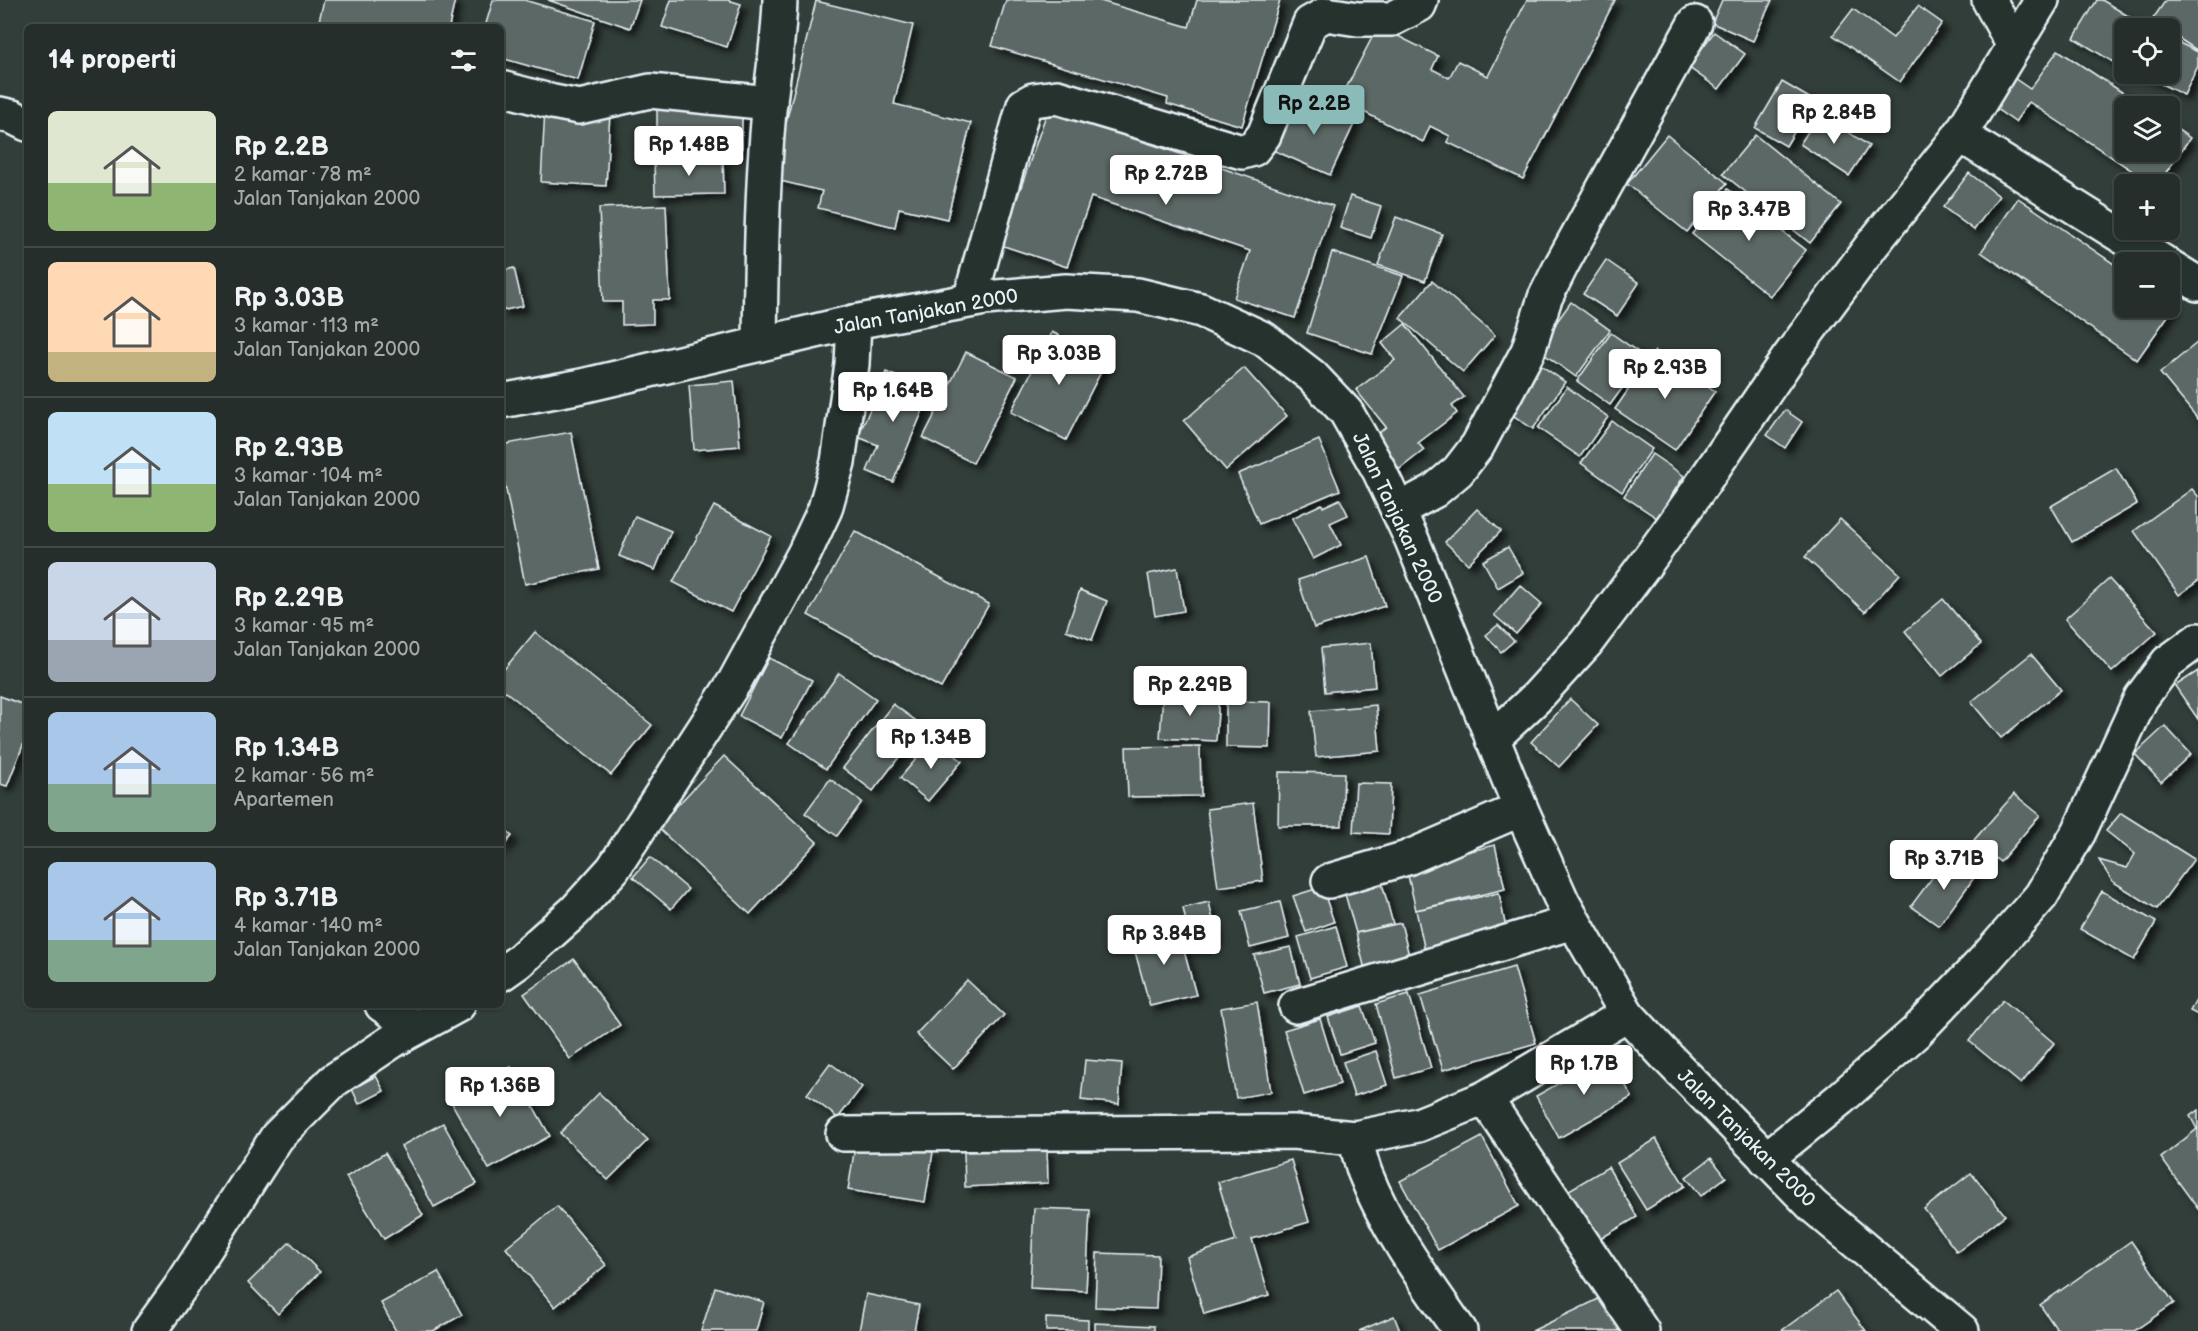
<!DOCTYPE html>
<html lang="id">
<meta charset="utf-8">
<style>
:root{--surface:#262e2b;--page:#2e3633;--text:#f1f3f6;--muted:#a4a8a9;--line:#424a47;--accent:#8bbbb9}
body{margin:0;font-family:"Balsamiq Sans",sans-serif;background:var(--page);color:var(--text);height:100vh;display:flex;flex-direction:column;font-size:22px;white-space:nowrap}
*{box-sizing:border-box;margin:0}
p{font-size:20px;color:var(--muted)}
.icon{flex:none;width:33px;height:33px;fill:none;stroke:currentColor;stroke-width:2;stroke-linecap:round;stroke-linejoin:round}
.map{position:relative;flex:1;overflow:hidden}
.sheet{position:absolute;left:24px;top:24px;width:480px;height:984px;display:flex;flex-direction:column;background:var(--surface);border-radius:9px;box-shadow:0 2px 4px #0004,0 0 0 2px var(--line)}
.sheet>*{flex:none}
.tools{position:absolute;left:2114px;top:18px;display:grid;gap:12px}
.tools a{display:grid;place-items:center;width:66px;height:66px;border-radius:9px;background:var(--surface);box-shadow:0 2px 4px #0004,0 0 0 2px var(--line);font-size:30px}
.price{position:absolute;translate:-50% -51px;padding:0 14px;border-radius:6px;background:#fff;color:#222;font-size:20px;line-height:39px;filter:drop-shadow(0 2px 3px #0008)}
.price::after{content:'';position:absolute;left:50%;top:36px;width:18px;height:14px;margin-left:-9px;background:inherit;clip-path:polygon(0 0,100% 0,50% 100%)}
.price.selected{background:var(--accent);color:#111}
ul{padding:0;list-style:none}
li{display:flex;align-items:center;gap:18px;height:150px;padding:0 24px}
li+li{border-top:2px solid var(--line)}
li span{display:grid;place-items:center;flex:none;width:168px;height:120px;border-radius:9px;color:#555}
li>.icon{margin-inline-start:auto}
span .icon{width:72px;height:72px;fill:#fffc;stroke-width:1}
li b{font-size:26px}
h2{display:flex;justify-content:space-between;align-items:center;height:72px;padding:0 24px;font-size:26px}
.map>svg:first-child{display:block}
</style>
<div class="map">
<svg width="2198" height="1331" viewBox="0 0 2198 1331">
<defs>
<filter id="shadow"><feDropShadow dx="5.5" dy="5.5" stdDeviation="3" flood-color="#0009"/></filter>
</defs>
<rect width="100%" height="100%" fill="#323e39"/>
<filter id="ink" filterUnits="userSpaceOnUse"><feTurbulence type="fractalNoise" baseFrequency=".0167" numOctaves="2"/><feDisplacementMap in="SourceGraphic" scale="12" xChannelSelector="R" yChannelSelector="G"/><feConvolveMatrix kernelMatrix="1 2 1 2 8 2 1 2 1" color-interpolation-filters="sRGB"/></filter>
<g filter="url(#ink)">
<g fill="#5c6865" stroke="#e8f1f8" stroke-width="1.5" filter="url(#shadow)">
<polygon points="324,0 455,0 449,27 325,27 318,25"/>
<polygon points="493,0 524,0 595,21 578,80 501,58 501,27 485,27"/>
<polygon points="548,0 640,0 630,28"/>
<polygon points="671,0 728,0 741,4 727,47 662,27"/>
<polygon points="1006,0 1097,0 1189,27 1197,0 1280,0 1242,126 1167,104 1168,98 992,46"/>
<polygon points="1527,0 1615,0 1523,179 1447,142 1450,136 1430,126 1423,142 1340,100 1378,26 1438,56 1432,69 1449,78 1458,61 1488,76"/>
<polygon points="1722,0 1772,0 1753,41 1712,23"/>
<polygon points="2097,0 2102,0 2146,27 2145,28 2124,28 2124,63 2121,67 2074,38"/>
<polygon points="2166,0 2198,0 2198,51 2169,32 2169,28 2164,28 2152,20"/>
<polygon points="816,1 913,25 894,104 971,123 947,219 899,208 895,227 818,208 822,191 772,179"/>
<polygon points="1918,6 1942,23 1900,82 1833,35 1853,9 1893,38"/>
<polygon points="1714,32 1745,54 1719,89 1688,67"/>
<polygon points="2169,38 2198,52 2198,66 2184,95 2141,74 2169,74"/>
<polygon points="2058,50 2143,106 2124,106 2124,152 2169,152 2169,124 2190,138 2158,184 2152,184 2029,102 2015,122 1985,101 2005,72 2030,89"/>
<polygon points="1782,82 1813,100 1786,146 1755,128"/>
<polygon points="1298,96 1355,122 1330,175 1273,150"/>
<polygon points="545,109 610,112 606,186 541,182"/>
<polygon points="1048,109 1333,206 1295,318 1234,298 1250,251 1091,197 1067,267 1001,245"/>
<rect x="657" y="110" width="85" height="39"/>
<polygon points="1820,113 1869,146 1849,176 1800,144"/>
<polygon points="1667,135 1727,183 1687,232 1627,184"/>
<polygon points="1755,135 1841,204 1810,243 1723,174"/>
<polygon points="723,159 724,194 655,195 654,160"/>
<polygon points="1969,173 1999,196 1974,230 1943,207"/>
<polygon points="1728,189 1806,250 1770,296 1692,234"/>
<polygon points="1350,196 1381,206 1371,238 1340,228"/>
<polygon points="2018,198 2124,271 2124,308 2169,308 2169,302 2175,306 2137,360 1981,252"/>
<polygon points="666,205 670,300 653,300 653,324 622,325 622,302 603,302 599,208"/>
<polygon points="1396,217 1442,234 1425,281 1378,265"/>
<polygon points="1332,252 1403,276 1372,354 1307,333"/>
<polygon points="1606,260 1639,283 1617,316 1583,294"/>
<polygon points="514,268 523,306 501,311 501,271"/>
<polygon points="1432,281 1495,335 1463,372 1400,318"/>
<polygon points="1571,302 1610,330 1576,377 1537,349"/>
<polygon points="1405,324 1464,397 1452,406 1457,413 1418,443 1424,450 1392,475 1366,443 1386,427 1356,390 1395,360 1382,343"/>
<polygon points="1052,332 1107,360 1066,440 1011,412"/>
<polygon points="1611,333 1645,357 1610,405 1577,381"/>
<polygon points="2198,342 2198,419 2160,373"/>
<polygon points="1655,351 1715,391 1675,450 1615,409"/>
<polygon points="966,352 1017,377 973,463 923,438"/>
<polygon points="1536,362 1565,382 1533,429 1504,409"/>
<polygon points="1244,368 1287,416 1226,470 1184,421"/>
<polygon points="886,372 931,391 893,482 867,471 878,445 858,437"/>
<polygon points="734,381 740,446 694,450 689,385"/>
<polygon points="1567,387 1608,417 1580,457 1538,428"/>
<polygon points="1785,410 1802,422 1785,448 1767,435"/>
<polygon points="1612,421 1652,449 1622,492 1581,463"/>
<polygon points="571,432 599,569 525,584 501,465 501,445"/>
<polygon points="1319,440 1340,490 1259,524 1238,474"/>
<polygon points="1652,454 1684,476 1657,518 1624,496"/>
<polygon points="2116,468 2137,504 2072,542 2051,506"/>
<polygon points="2192,489 2198,496 2198,581 2179,595 2134,531"/>
<polygon points="1340,499 1348,515 1330,523 1341,545 1313,559 1292,518 1322,504 1323,507"/>
<polygon points="714,506 771,536 731,612 673,582"/>
<polygon points="1477,509 1501,531 1468,564 1445,542"/>
<polygon points="635,516 671,531 655,570 619,556"/>
<polygon points="1840,519 1900,574 1865,612 1805,557"/>
<polygon points="855,531 989,604 941,688 808,615"/>
<polygon points="1508,547 1523,573 1498,588 1483,561"/>
<polygon points="1369,557 1385,606 1314,628 1298,580"/>
<polygon points="1177,568 1184,611 1155,616 1148,574"/>
<polygon points="2109,579 2157,632 2112,672 2065,619"/>
<polygon points="1520,585 1542,604 1516,634 1494,615"/>
<polygon points="1080,590 1107,601 1092,640 1066,630"/>
<polygon points="1943,599 1981,644 1942,676 1905,631"/>
<polygon points="1498,625 1514,641 1501,652 1486,635"/>
<polygon points="535,632 652,725 611,775 501,688 501,673"/>
<polygon points="1371,643 1375,687 1325,692 1321,648"/>
<polygon points="2031,654 2061,690 2001,738 1971,702"/>
<polygon points="769,658 812,680 782,738 739,716"/>
<polygon points="2198,671 2198,719 2175,686"/>
<polygon points="839,673 876,699 826,769 789,743"/>
<polygon points="1163,693 1219,696 1216,741 1160,738"/>
<polygon points="0,696 27,706 27,735 7,786 0,784"/>
<polygon points="1570,699 1598,725 1559,767 1531,742"/>
<polygon points="1226,701 1271,702 1270,748 1226,747"/>
<polygon points="893,704 923,726 873,791 843,768"/>
<polygon points="1376,705 1380,751 1316,757 1311,711"/>
<polygon points="2165,726 2191,754 2161,782 2135,754"/>
<polygon points="934,738 962,761 928,801 900,778"/>
<polygon points="1200,746 1201,796 1128,797 1126,747"/>
<polygon points="724,756 817,842 750,914 657,827"/>
<polygon points="1279,772 1344,773 1342,826 1278,826"/>
<polygon points="830,779 862,802 837,836 805,813"/>
<polygon points="1356,783 1391,784 1389,834 1353,832"/>
<polygon points="2014,794 2040,815 2000,862 1974,840"/>
<polygon points="1253,803 1263,881 1218,887 1207,809"/>
<polygon points="2121,813 2194,859 2157,909 2112,881 2099,860 2127,868 2135,854 2106,831"/>
<polygon points="501,827 512,836 501,849"/>
<polygon points="1495,845 1505,889 1416,910 1406,867"/>
<polygon points="1949,855 1976,875 1939,926 1911,906"/>
<polygon points="650,857 688,889 671,909 633,877"/>
<polygon points="1379,872 1393,924 1356,933 1342,883"/>
<polygon points="1322,887 1334,922 1306,932 1293,896"/>
<polygon points="2102,891 2156,922 2134,960 2080,929"/>
<polygon points="1499,893 1508,939 1426,956 1416,910"/>
<polygon points="1209,902 1217,938 1191,944 1183,908"/>
<polygon points="1280,902 1289,938 1250,948 1241,911"/>
<polygon points="1401,923 1411,964 1366,974 1356,933"/>
<polygon points="1177,925 1196,995 1150,1006 1131,937"/>
<polygon points="1336,926 1347,967 1310,978 1298,937"/>
<polygon points="1291,947 1300,984 1264,993 1254,955"/>
<polygon points="574,959 620,1025 570,1059 524,994"/>
<polygon points="1514,967 1536,1043 1443,1070 1420,995"/>
<polygon points="967,980 1004,1015 953,1069 916,1034"/>
<polygon points="1409,994 1431,1068 1396,1078 1376,1004"/>
<polygon points="2198,997 2198,1015 2190,1011"/>
<polygon points="2003,1000 2054,1043 2021,1084 1969,1041"/>
<polygon points="1257,1002 1271,1092 1236,1098 1221,1008"/>
<polygon points="1362,1006 1375,1043 1340,1054 1328,1017"/>
<polygon points="1320,1019 1340,1084 1304,1095 1284,1030"/>
<polygon points="1376,1051 1387,1085 1354,1096 1343,1062"/>
<polygon points="1609,1055 1632,1097 1559,1138 1536,1096"/>
<polygon points="1085,1060 1122,1063 1119,1104 1081,1100"/>
<polygon points="830,1063 862,1087 838,1118 807,1094"/>
<polygon points="511,1067 550,1136 489,1169 450,1100"/>
<polygon points="376,1076 384,1091 359,1104 352,1089"/>
<polygon points="599,1093 648,1140 608,1180 560,1133"/>
<polygon points="2198,1110 2198,1209 2161,1158 2197,1129 2190,1116"/>
<polygon points="443,1123 477,1184 434,1207 401,1146"/>
<polygon points="1482,1137 1519,1206 1438,1250 1400,1181"/>
<polygon points="1656,1139 1685,1186 1646,1210 1617,1163"/>
<polygon points="856,1140 933,1152 925,1202 848,1190"/>
<polygon points="1047,1149 1048,1183 965,1187 964,1152"/>
<polygon points="385,1153 423,1215 384,1239 346,1177"/>
<polygon points="1711,1158 1726,1177 1701,1196 1686,1177"/>
<polygon points="1291,1160 1309,1222 1252,1239 1269,1295 1204,1314 1187,1257 1236,1241 1218,1182"/>
<polygon points="1608,1167 1637,1217 1588,1246 1559,1196"/>
<polygon points="1971,1173 2005,1215 1957,1252 1924,1209"/>
<polygon points="557,1206 606,1265 555,1307 506,1248"/>
<polygon points="1034,1208 1090,1210 1086,1291 1030,1288"/>
<polygon points="2131,1241 2174,1303 2134,1331 2058,1331 2040,1305"/>
<polygon points="290,1242 320,1272 278,1314 248,1283"/>
<polygon points="1097,1253 1158,1255 1156,1309 1095,1307"/>
<polygon points="438,1272 462,1315 433,1331 396,1331 381,1303"/>
<polygon points="715,1287 764,1302 756,1331 701,1331"/>
<polygon points="1836,1291 1866,1331 1781,1331"/>
<polygon points="1611,1293 1629,1331 1532,1331"/>
<polygon points="866,1294 919,1305 914,1331 859,1331"/>
<polygon points="1394,1316 1400,1331 1359,1331"/>
<polygon points="1046,1318 1088,1320 1088,1331 1046,1331"/>
<polygon points="1095,1323 1154,1326 1154,1331 1095,1331"/>
</g>
<g fill="none" stroke-linecap="round" stroke-linejoin="round">
<defs>
<g id="minor">
<polyline points="1989,0 2014,46"/>
<polyline points="501,88 553,102 579,107 650,91 770,103"/>
<polyline points="1960,135 2163,262"/>
<polyline points="2169,266 2198,284"/>
<polyline points="970,300 1024,105 1033,100 1057,97 1242,152 1253,149 1264,135 1310,23 1326,14 1358,19 1392,19 1419,5 1421,0"/>
<path d="M760,344C761,266 762,187 769,110C773,73 779,37 780,0"/>
<polyline points="1398,510 1434,491 1458,471 1478,445 1528,351 1545,298 1562,264 1695,23"/>
<polyline points="1492,739 1536,698 1586,643 1644,566 1690,502 1789,357 1872,245 1960,135 2042,0"/>
<polyline points="1329,881 1407,858 1521,809"/>
<polyline points="501,974 518,962 575,911 613,869 735,681 804,554 825,509 838,462 852,364 854,322"/>
<polyline points="382,1005 415,1028"/>
<polyline points="1296,1006 1573,922"/>
<polyline points="1485,1098 1642,1331"/>
<polyline points="843,1134 1293,1132 1355,1138 1418,1125 1485,1098 1627,1014"/>
<path d="M1355,1138C1358,1149 1361,1162 1365,1173C1388,1231 1425,1281 1460,1331"/>
<polyline points="1766,1159 1840,1099 1916,1032 1982,963 2041,896 2079,832 2141,698 2168,662 2198,640"/>
<polyline points="149,1331 182,1285 277,1137 333,1081 394,1040 458,1005"/>
</g>
<g id="tertiary">
<polyline points="0,114 13,117 27,124"/>
<polyline points="501,401 582,386 854,322 985,298 1066,291 1138,295 1201,310 1264,339 1312,376 1346,412 1379,470 1412,540 1521,809 1563,903 1627,1014 1666,1056 1813,1206 1962,1331"/>
</g>
</defs>
<use href="#minor" stroke="#e8f1f8" stroke-width="38"/>
<use href="#tertiary" stroke="#e8f1f8" stroke-width="38"/>
<use href="#minor" stroke="#26332d" stroke-width="33"/>
<use href="#tertiary" stroke="#26332d" stroke-width="33"/>
</g>
</g>
<g text-anchor="middle" dominant-baseline="central" stroke-width="6" stroke-linejoin="round" paint-order="stroke">
<g font-size="20" fill="#e8f1f8" stroke="#26332d">
<text transform="translate(926 312) rotate(-10)">Jalan Tanjakan 2000</text>
<text transform="translate(1397 518) rotate(65)">Jalan Tanjakan 2000</text>
<text transform="translate(1746 1138) rotate(45)">Jalan Tanjakan 2000</text>
</g>
</g>
</svg>
<div class="tools">
<a><svg class="icon" aria-label="locate" viewBox="0 0 24 24"><circle cx="12" cy="12" r="6"/><path d="M12 2v4M12 18v4M2 12h4M18 12h4"/></svg></a>
<a><svg class="icon" aria-label="layers" viewBox="0 0 24 24"><path d="M12 4l9 5-9 5-9-5zM3 14l9 5 9-5"/></svg></a>
<a>+</a>
<a>−</a>
</div>
<b class="price selected" style="left:1314px;top:136px">Rp 2.2B</b>
<b class="price" style="left:1834px;top:145px">Rp 2.84B</b>
<b class="price" style="left:689px;top:177px">Rp 1.48B</b>
<b class="price" style="left:1166px;top:206px">Rp 2.72B</b>
<b class="price" style="left:1749px;top:242px">Rp 3.47B</b>
<b class="price" style="left:1059px;top:386px">Rp 3.03B</b>
<b class="price" style="left:1665px;top:400px">Rp 2.93B</b>
<b class="price" style="left:893px;top:423px">Rp 1.64B</b>
<b class="price" style="left:1190px;top:717px">Rp 2.29B</b>
<b class="price" style="left:931px;top:770px">Rp 1.34B</b>
<b class="price" style="left:1944px;top:891px">Rp 3.71B</b>
<b class="price" style="left:1164px;top:966px">Rp 3.84B</b>
<b class="price" style="left:1584px;top:1096px">Rp 1.7B</b>
<b class="price" style="left:500px;top:1118px">Rp 1.36B</b>
<section class="sheet">
<h2>14 properti<svg class="icon" aria-label="filters" viewBox="0 0 24 24"><path d="M4 7h16M4 17h16"/><circle cx="9" cy="7" r="2"/><circle cx="15" cy="17" r="2"/></svg></h2>
<ul>
<li><span style="background:linear-gradient(#dfe7d0 60%,#8fb573 0)"><svg class="icon" aria-label="home" viewBox="0 0 24 24"><path d="M3 11l9-7 9 7M6 9v11h12V9"/></svg></span><div><b>Rp 2.2B</b><p>2 kamar · 78 m²</p><p>Jalan Tanjakan 2000</p></div></li>
<li><span style="background:linear-gradient(#ffd9b3 75%,#c2b280 0)"><svg class="icon" aria-label="home" viewBox="0 0 24 24"><path d="M3 11l9-7 9 7M6 9v11h12V9"/></svg></span><div><b>Rp 3.03B</b><p>3 kamar · 113 m²</p><p>Jalan Tanjakan 2000</p></div></li>
<li><span style="background:linear-gradient(#bfe0f5 60%,#8fb573 0)"><svg class="icon" aria-label="home" viewBox="0 0 24 24"><path d="M3 11l9-7 9 7M6 9v11h12V9"/></svg></span><div><b>Rp 2.93B</b><p>3 kamar · 104 m²</p><p>Jalan Tanjakan 2000</p></div></li>
<li><span style="background:linear-gradient(#c9d6e8 65%,#9aa5b1 0)"><svg class="icon" aria-label="home" viewBox="0 0 24 24"><path d="M3 11l9-7 9 7M6 9v11h12V9"/></svg></span><div><b>Rp 2.29B</b><p>3 kamar · 95 m²</p><p>Jalan Tanjakan 2000</p></div></li>
<li><span style="background:linear-gradient(#a9c7e8 60%,#7fa58c 0)"><svg class="icon" aria-label="home" viewBox="0 0 24 24"><path d="M3 11l9-7 9 7M6 9v11h12V9"/></svg></span><div><b>Rp 1.34B</b><p>2 kamar · 56 m²</p><p>Apartemen</p></div></li>
<li><span style="background:linear-gradient(#a9c7e8 65%,#7fa58c 0)"><svg class="icon" aria-label="home" viewBox="0 0 24 24"><path d="M3 11l9-7 9 7M6 9v11h12V9"/></svg></span><div><b>Rp 3.71B</b><p>4 kamar · 140 m²</p><p>Jalan Tanjakan 2000</p></div></li>
</ul>
</section>
</div>
